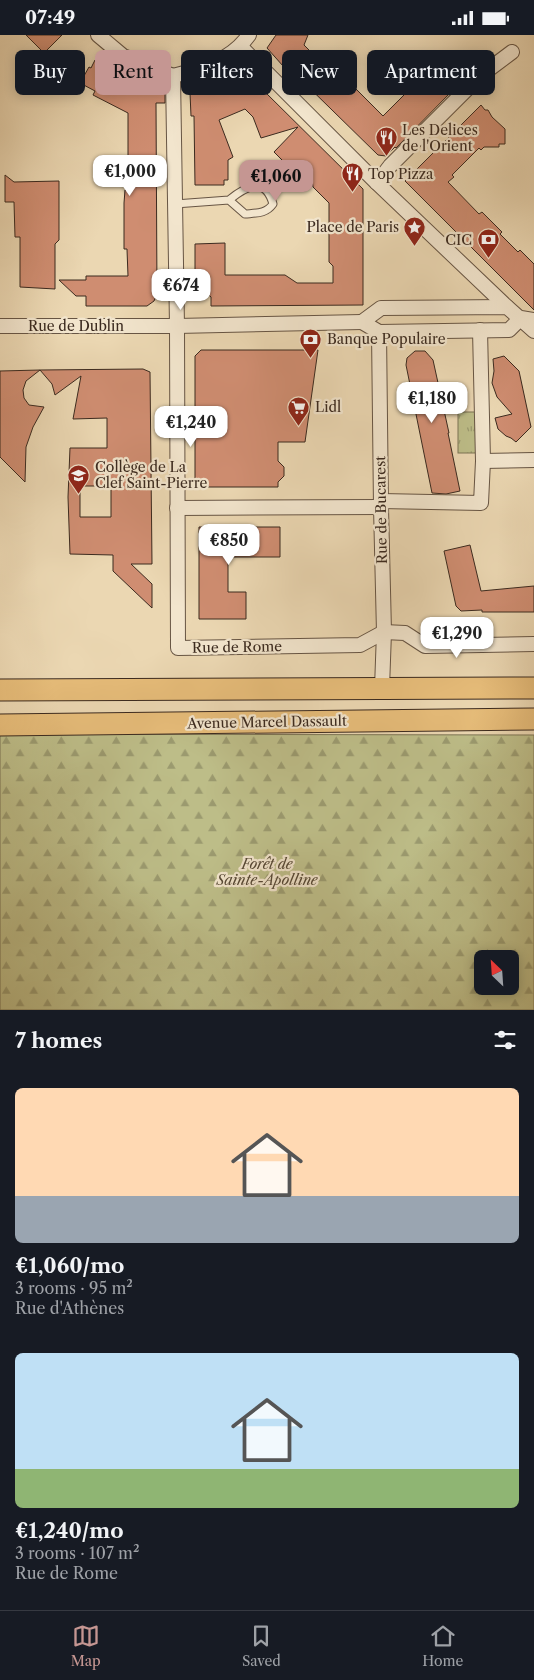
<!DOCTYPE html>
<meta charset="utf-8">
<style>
:root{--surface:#171b24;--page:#20242c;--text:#f1f3f6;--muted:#9ea1a6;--line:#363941;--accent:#c59692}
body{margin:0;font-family:"Libre Caslon Text",serif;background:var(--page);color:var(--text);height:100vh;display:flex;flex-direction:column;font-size:19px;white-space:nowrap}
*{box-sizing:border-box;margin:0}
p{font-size:16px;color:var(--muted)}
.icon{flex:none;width:28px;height:28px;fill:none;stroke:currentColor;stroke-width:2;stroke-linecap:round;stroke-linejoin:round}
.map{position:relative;height:975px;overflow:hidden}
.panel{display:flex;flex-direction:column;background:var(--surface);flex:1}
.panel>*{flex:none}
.banner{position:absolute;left:15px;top:15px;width:505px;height:45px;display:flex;gap:10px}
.needle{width:32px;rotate:335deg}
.tools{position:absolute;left:474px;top:915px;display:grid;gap:10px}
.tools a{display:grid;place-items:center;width:45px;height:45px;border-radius:8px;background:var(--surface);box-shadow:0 2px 12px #0003;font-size:25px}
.price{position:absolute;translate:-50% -42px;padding:0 11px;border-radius:10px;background:#fff;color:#222;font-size:16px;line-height:32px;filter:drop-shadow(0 1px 2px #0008)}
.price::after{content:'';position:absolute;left:50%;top:30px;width:15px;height:11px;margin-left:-8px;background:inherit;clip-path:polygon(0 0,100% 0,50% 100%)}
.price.current{background:var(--accent);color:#111}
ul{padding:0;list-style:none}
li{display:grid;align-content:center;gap:10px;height:265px;padding:0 15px}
li span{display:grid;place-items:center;height:155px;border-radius:8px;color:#555}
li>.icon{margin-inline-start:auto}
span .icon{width:90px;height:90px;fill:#fffc;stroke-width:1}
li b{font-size:21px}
h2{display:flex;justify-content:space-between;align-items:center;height:60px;padding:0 15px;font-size:21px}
.tag{padding:0 18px;border-radius:8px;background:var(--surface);box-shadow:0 2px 12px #0003;font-size:18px;line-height:45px}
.tag.current{background:var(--accent);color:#111}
.status{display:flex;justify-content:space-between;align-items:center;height:35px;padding:0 25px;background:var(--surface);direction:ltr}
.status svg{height:14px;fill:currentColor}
.tab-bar{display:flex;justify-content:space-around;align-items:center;height:70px;border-top:1px solid var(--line);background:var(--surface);font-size:14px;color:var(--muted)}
.tab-bar a{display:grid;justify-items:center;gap:2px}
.tab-bar .current{color:var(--accent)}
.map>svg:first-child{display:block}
</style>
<div class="status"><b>07:49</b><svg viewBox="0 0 49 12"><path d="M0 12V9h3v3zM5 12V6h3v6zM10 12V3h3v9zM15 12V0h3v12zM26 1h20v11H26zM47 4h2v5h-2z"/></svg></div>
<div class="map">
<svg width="534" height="975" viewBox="0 0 534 975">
<defs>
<pattern id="forest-firs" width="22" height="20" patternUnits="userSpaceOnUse" patternTransform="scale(1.25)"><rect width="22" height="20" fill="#bdbd88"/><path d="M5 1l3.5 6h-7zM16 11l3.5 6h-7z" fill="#9b9a6f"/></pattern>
<pattern id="park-tufts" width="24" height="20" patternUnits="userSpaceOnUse" patternTransform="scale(1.25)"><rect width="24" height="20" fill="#bdbd88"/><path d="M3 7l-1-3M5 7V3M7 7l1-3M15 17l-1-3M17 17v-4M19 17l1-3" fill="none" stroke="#9b9a6f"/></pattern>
</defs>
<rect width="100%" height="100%" fill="#ebd7b2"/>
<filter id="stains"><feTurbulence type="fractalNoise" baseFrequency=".004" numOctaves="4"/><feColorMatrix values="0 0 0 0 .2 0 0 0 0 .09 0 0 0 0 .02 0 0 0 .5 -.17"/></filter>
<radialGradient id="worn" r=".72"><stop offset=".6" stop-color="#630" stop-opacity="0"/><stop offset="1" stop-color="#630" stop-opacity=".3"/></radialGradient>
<path fill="url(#forest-firs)" stroke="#7c7454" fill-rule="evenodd" d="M0,699L534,700V975H0ZM482,924H510V951H482Z"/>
<rect fill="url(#park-tufts)" stroke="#7c7454" x="458" y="377" width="28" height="41"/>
<g fill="#cf8d71" stroke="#3b2a1f" fill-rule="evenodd">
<polygon points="26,0 62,0 44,18"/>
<polygon points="276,0 308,0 304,10 317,23 318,22 320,24 323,22 336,28 335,30 348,43 346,44 383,81 427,37 429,40 436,33 446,37 454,45 447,52 452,56 396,113 395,112 386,121 378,120 285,29 283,31 267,13"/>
<polygon points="95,25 108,37 130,48 150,56 165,58 165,68 156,68 157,259 154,266 147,271 86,271 86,261 76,261 59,245 86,245 86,241 128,241 127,214 124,214 124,168 125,155 128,155 128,78 93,60 95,56 80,48 89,32 91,33"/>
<polygon points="246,34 264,51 261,53 363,154 363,270 211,271 211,262 202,254 195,256 195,209 225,208 225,240 285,240 297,248 333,248 333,231 329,227 329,168 313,152 312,145 303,136 294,137 274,117 298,92 261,103 253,82 245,74 219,85 233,122 228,125 228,145 224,145 224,150 195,150 194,81 191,81 190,58 221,49"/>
<polygon points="481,70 485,75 488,75 492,82 505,94 505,109 499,109 499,112 484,112 481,115 479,113 452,140 454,142 448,147 479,179 482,177 502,197 500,199 518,217 520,215 534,229 534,275 405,146"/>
<polygon points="5,140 14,147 59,146 59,205 55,209 55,254 20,252 20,202 15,202 14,167 5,167"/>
<polygon points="201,315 318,315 305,407 278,407 278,426 284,432 284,441 278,447 278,452 201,452 195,446 195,321"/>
<polygon points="415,316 425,316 433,325 449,398 448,398 460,456 446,459 432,458 406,330 407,323"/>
<polygon points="504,321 519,336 531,392 516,407 511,403 506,401 498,394 495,383 512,379 497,362 492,348 494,336 493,324"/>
<path d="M143,334L150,337L152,529H131L152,549V573L113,536V520L70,519L68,462L70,413H107V383L73,384L81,341L55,360L52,349L40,335ZM80,451H111V482H80Z"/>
<polygon points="40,335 26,346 23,355 24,363 29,370 44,372 33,392 26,412 25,447 0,422 0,336"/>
<polygon points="199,492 280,492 280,522 228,522 228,557 246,557 246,584 199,584"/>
<polygon points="470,510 481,556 534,551 534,577 482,577 482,575 461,576 456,571 444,516"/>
</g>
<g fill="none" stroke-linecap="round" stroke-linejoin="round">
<defs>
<path id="lane" d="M175,169L229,165L245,179C256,178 266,179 273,169C265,140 245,152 229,165"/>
<g id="street">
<polyline points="98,0 123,21 173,41"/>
<polyline points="241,12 377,148 507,272"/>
<polyline points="173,41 177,291 178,613 360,610 384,597 405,598 425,611 534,609"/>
<path d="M173,41C202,33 231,26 249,0"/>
<polyline points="377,148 390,131 480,41 512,17"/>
<polyline points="534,285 521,283 509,295 379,297 362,287 381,273 507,272 534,296"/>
<polyline points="0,291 177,291 362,287"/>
<polyline points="379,297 381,472 384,597 382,653"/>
<polyline points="483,426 534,425"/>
<polyline points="381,466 481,468 483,426 480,295"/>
<polyline points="177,473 381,472"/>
</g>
<g id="primary">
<polyline points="0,655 534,653"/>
<polyline points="0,690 534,684"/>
</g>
</defs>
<use href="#lane" stroke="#675544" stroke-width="9"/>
<use href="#street" stroke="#675544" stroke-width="16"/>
<use href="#primary" stroke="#3b2a1f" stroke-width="23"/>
<use href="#lane" stroke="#f2e5cd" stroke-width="7"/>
<use href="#street" stroke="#f2e5cd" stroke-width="14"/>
<use href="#primary" stroke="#e6bc79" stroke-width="21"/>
</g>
<defs>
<symbol id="restaurant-pin" viewBox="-11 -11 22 30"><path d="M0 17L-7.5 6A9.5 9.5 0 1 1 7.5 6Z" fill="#8f2418" stroke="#f2e5cd"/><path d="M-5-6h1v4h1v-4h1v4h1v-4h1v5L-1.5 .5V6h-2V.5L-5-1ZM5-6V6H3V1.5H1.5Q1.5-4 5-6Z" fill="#fff"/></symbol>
<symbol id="sight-pin" viewBox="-11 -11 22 30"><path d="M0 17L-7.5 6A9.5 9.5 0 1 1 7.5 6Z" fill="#8f2418" stroke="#f2e5cd"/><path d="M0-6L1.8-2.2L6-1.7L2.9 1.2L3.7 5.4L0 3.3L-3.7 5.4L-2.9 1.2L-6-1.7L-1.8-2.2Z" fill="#fff"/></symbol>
<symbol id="bank-pin" viewBox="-11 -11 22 30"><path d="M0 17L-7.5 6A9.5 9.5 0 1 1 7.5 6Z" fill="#8f2418" stroke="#f2e5cd"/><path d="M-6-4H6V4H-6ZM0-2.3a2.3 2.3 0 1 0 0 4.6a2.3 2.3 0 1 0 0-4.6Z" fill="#fff"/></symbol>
<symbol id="supermarket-pin" viewBox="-11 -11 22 30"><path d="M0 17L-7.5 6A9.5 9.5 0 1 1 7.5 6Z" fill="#8f2418" stroke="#f2e5cd"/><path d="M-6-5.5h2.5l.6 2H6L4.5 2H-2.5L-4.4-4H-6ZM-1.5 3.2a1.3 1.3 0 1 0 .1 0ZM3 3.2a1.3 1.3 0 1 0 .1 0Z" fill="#fff"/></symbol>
<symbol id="school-pin" viewBox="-11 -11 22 30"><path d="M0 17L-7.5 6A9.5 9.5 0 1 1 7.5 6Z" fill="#8f2418" stroke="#f2e5cd"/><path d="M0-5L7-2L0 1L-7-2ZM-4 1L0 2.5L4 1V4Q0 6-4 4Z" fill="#fff"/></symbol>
</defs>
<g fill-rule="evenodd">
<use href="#restaurant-pin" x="374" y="90" width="25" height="34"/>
<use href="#restaurant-pin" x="340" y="126" width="25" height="34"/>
<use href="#sight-pin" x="402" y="180" width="25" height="34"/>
<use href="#bank-pin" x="476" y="192" width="25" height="34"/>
<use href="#bank-pin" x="298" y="292" width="25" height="34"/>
<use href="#supermarket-pin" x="286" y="360" width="25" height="34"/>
<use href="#school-pin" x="66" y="428" width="25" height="34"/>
</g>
<g text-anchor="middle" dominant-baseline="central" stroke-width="4.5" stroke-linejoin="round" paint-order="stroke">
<g font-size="14" fill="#3b2a1f" stroke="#f2e5cd" text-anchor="start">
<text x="402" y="95">Les Delices<tspan x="402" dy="16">de l'Orient</tspan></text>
<text x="368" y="139">Top Pizza</text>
<text x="399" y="192" text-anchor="end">Place de Paris</text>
<text x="472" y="205" text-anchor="end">CIC</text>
<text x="327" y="304">Banque Populaire</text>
<text x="315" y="372">Lidl</text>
<text x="95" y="432">Collège de La<tspan x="95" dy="16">Clef Saint-Pierre</tspan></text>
</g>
<g font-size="14" fill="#3b2a1f" stroke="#f2e5cd">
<text x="76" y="291">Rue de Dublin</text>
<text transform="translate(381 475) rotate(-91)">Rue de Bucarest</text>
<text transform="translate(237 612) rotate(-1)">Rue de Rome</text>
<text transform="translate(267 687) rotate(-1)">Avenue Marcel Dassault</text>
</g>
<g font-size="14" font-style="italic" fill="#554734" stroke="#f2e5cd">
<text x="267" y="829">Forêt de<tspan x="267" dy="16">Sainte-Apolline</tspan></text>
</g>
</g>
<rect width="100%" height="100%" filter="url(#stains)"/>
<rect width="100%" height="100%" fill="url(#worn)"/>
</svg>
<div class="tools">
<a><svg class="needle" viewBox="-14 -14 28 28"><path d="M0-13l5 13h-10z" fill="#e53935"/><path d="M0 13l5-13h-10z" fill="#9ea1a6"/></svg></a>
</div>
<b class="price" style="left:130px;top:162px">€1,000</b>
<b class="price current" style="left:276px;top:167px">€1,060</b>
<b class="price" style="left:181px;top:276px">€674</b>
<b class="price" style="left:432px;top:389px">€1,180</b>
<b class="price" style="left:191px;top:413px">€1,240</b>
<b class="price" style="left:229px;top:531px">€850</b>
<b class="price" style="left:457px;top:624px">€1,290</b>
<div class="banner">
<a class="tag">Buy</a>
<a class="tag current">Rent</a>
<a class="tag">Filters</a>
<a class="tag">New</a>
<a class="tag">Apartment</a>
</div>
</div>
<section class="panel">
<h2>7 homes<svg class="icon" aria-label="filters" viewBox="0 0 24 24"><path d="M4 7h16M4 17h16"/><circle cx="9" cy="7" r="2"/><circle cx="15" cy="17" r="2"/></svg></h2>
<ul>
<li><span style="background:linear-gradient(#ffd9b3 70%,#9aa5b1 0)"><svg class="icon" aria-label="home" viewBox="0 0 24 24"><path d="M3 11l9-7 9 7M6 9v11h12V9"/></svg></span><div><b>€1,060/mo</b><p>3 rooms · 95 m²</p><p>Rue d'Athènes</p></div></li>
<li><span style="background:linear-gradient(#bfe0f5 75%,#8fb573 0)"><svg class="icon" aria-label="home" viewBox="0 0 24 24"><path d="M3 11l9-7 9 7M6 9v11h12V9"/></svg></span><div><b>€1,240/mo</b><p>3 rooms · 107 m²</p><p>Rue de Rome</p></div></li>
</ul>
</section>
<nav class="tab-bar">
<a class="current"><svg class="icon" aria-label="map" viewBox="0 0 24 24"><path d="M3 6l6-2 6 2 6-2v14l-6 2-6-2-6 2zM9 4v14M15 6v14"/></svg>Map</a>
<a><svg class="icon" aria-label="saved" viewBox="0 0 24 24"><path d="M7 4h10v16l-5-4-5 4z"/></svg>Saved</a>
<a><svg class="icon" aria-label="home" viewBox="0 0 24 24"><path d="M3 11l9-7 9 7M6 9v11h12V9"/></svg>Home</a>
</nav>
